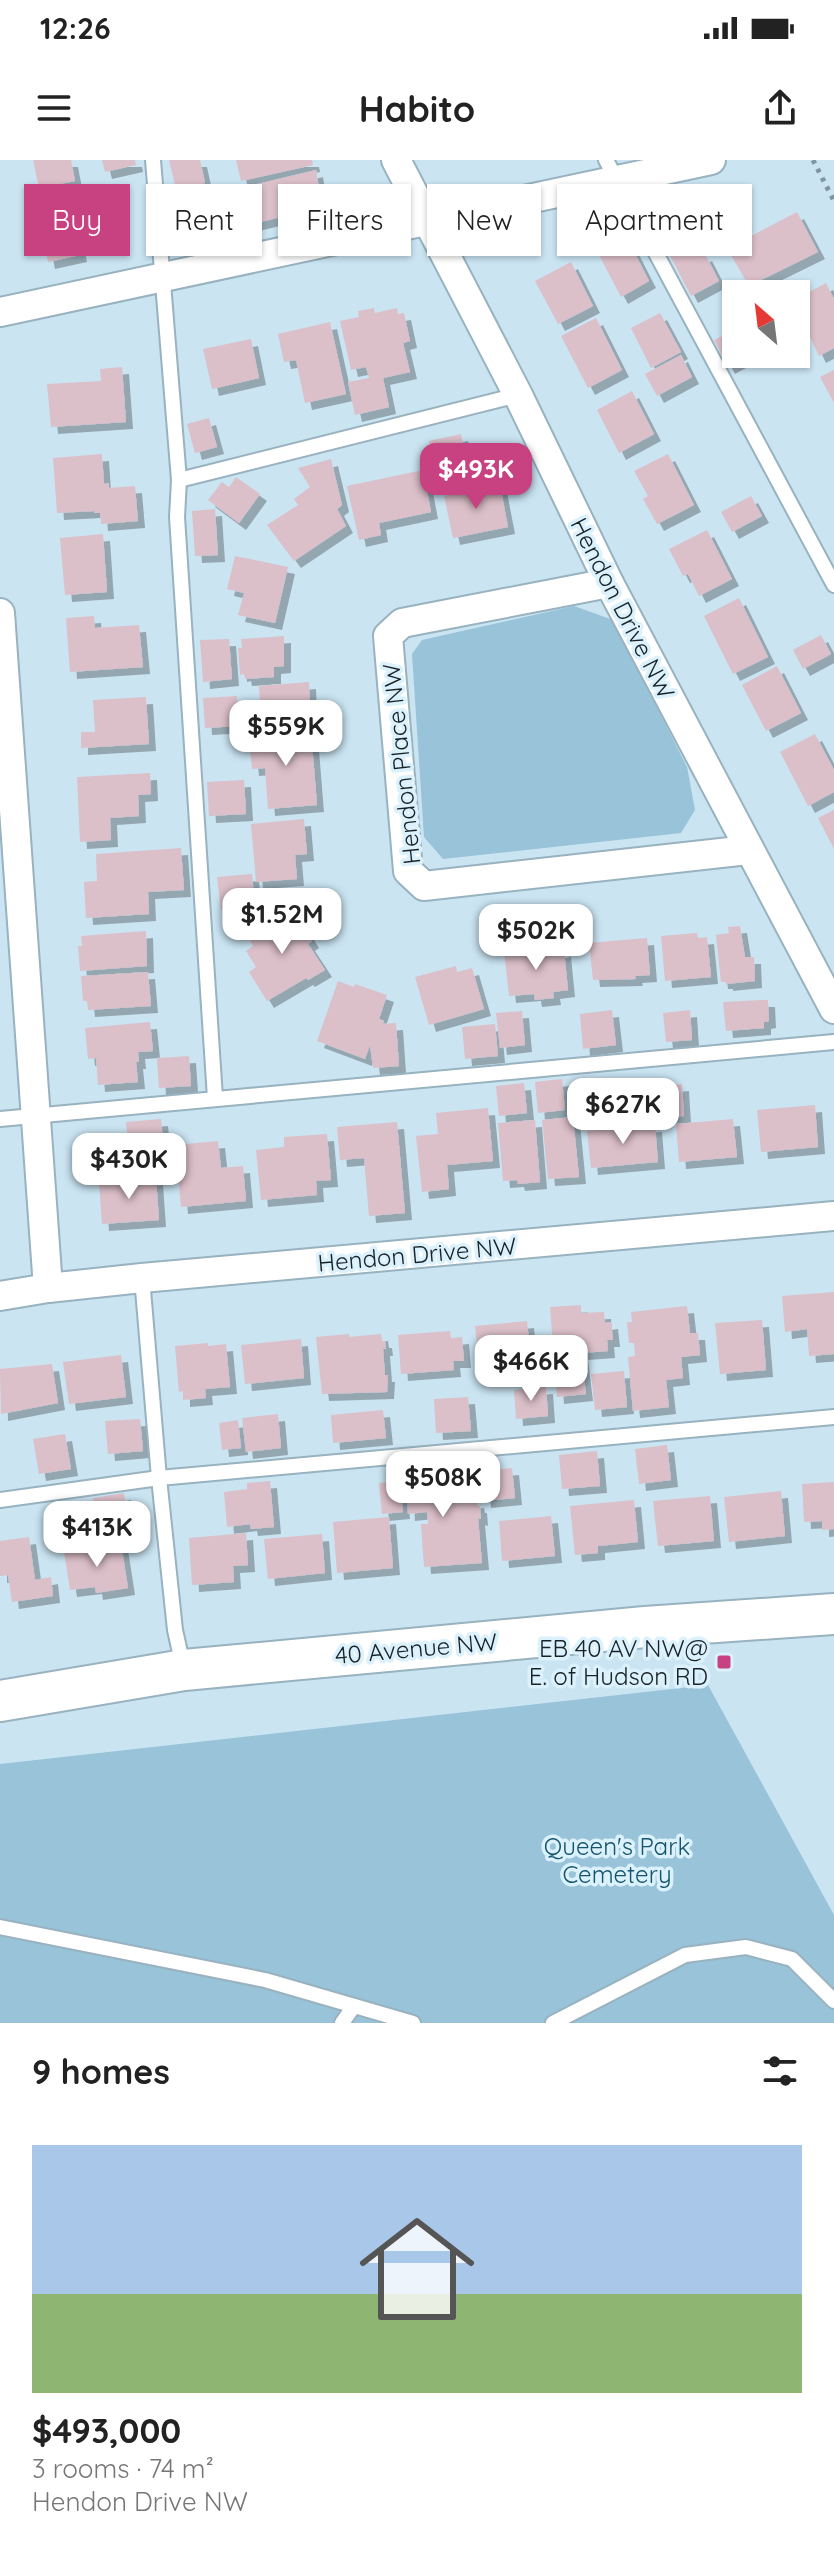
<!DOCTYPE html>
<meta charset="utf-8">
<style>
:root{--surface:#fff;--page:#f2f2f2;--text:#222;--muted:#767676;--line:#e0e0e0;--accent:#c84180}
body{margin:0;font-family:Quicksand,sans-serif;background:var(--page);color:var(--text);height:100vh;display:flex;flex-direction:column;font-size:30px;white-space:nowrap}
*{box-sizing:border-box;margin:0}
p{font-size:26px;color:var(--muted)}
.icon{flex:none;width:44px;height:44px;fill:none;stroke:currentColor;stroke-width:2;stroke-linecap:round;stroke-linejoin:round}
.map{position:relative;height:1863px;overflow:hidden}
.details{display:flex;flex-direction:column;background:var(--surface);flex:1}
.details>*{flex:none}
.top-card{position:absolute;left:24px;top:24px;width:786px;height:72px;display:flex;gap:16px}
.needle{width:52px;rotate:332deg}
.fabs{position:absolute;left:722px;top:120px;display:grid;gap:16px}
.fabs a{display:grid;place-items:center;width:88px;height:88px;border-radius:0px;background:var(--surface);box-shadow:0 2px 6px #0004;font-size:40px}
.price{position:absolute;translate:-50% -68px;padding:0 18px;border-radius:16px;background:#fff;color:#222;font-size:26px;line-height:52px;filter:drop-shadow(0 2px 4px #0008)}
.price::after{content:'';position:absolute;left:50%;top:48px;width:24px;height:18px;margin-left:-12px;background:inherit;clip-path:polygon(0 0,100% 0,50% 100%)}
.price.active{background:var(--accent);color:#fff}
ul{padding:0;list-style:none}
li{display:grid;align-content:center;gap:16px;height:424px;padding:0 32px}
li+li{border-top:2px solid var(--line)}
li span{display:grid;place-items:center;height:248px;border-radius:0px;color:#555}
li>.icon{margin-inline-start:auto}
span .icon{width:144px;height:144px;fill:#fffc;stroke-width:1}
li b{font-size:34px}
h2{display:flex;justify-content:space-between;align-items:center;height:96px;padding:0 32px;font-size:34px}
.tag{padding:0 28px;border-radius:0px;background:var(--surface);box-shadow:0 2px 6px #0004;font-size:28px;line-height:72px}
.tag.active{background:var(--accent);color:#fff}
.status{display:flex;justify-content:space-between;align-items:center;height:56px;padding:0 40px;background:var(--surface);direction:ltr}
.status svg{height:22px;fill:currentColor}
header{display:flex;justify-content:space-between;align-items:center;height:104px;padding:0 32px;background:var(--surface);font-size:36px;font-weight:800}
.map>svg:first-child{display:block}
</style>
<div class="status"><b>12:26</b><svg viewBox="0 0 49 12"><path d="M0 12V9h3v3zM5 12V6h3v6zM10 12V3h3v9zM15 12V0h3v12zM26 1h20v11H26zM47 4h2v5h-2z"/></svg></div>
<header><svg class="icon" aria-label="menu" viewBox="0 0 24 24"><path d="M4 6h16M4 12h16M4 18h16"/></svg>Habito<svg class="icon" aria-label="share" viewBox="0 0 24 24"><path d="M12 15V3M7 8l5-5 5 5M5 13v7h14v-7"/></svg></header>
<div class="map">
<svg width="834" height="1863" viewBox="0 0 834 1863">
<defs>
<filter id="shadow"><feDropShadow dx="7" dy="7" stdDeviation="0" flood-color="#0004"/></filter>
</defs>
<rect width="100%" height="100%" fill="#cae4f2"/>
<g fill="#98c3d9">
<polygon points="574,446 613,460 687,607 695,650 681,673 443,699 424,677 412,494 422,480"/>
<polygon points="708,1525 834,1755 834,1863 0,1863 0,1604"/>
</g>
<g fill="#dbbfc9" filter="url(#shadow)">
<polygon points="33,0 71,0 75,21 39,28"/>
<polygon points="102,0 135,0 136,5 105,12"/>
<polygon points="169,0 200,0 205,23 176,29"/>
<polygon points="236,0 312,0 313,5 241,21"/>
<polygon points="316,10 322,47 244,66 236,29"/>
<polygon points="97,25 106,67 76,73 80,95 48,102 35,38"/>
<polygon points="204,37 211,70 179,76 172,44"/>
<polygon points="797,52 818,92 749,126 721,78 744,66 749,77"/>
<polygon points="687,72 699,97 705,94 719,121 691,136 664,84"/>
<polygon points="628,80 649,121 621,137 599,95"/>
<polygon points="571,102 593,146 558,164 535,121"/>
<polygon points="826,123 834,139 834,188 819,196 803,163 796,167 796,139"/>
<polygon points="374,148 375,153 397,148 398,154 404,153 410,181 403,183 410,212 383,218 389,247 355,255 348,222 369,218 366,207 351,210 340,161 359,157 358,151"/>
<polygon points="660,153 681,192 651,208 631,168"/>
<polygon points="596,158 622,210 588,228 561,176"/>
<polygon points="330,162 346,234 305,243 296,200 284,202 278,174"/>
<polygon points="736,169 736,194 752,194 728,207 714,180"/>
<polygon points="251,179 259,218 212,229 203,189"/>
<polygon points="681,195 692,217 657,236 645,214"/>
<polygon points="122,207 126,262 51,267 47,224 101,221 100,209"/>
<polygon points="834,210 834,243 820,217"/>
<polygon points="632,231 654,274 619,293 597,250"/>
<polygon points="209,258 217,287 195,293 187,264"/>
<polygon points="461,274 466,298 458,300 461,314 437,319 429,281"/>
<polygon points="102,294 104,324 109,323 109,328 135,326 138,361 101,364 100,353 94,353 94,351 57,353 53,298"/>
<polygon points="668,294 694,345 657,364 643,339 648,336 634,311"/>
<polygon points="331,299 342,345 337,349 346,366 294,401 267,365 298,345 294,339 310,327 298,308"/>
<polygon points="423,310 431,352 379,363 381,375 359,380 347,326"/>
<polygon points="236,317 260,334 239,363 208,340 222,322 229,327"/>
<polygon points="500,325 508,367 453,378 444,336"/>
<polygon points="751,336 762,356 732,372 721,352"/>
<polygon points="215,349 218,395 195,396 192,351"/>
<polygon points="707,370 732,419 699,436 688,414 683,416 669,389"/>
<polygon points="103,374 107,432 65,435 60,378"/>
<polygon points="235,396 288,407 275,463 238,455 244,433 227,429"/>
<polygon points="739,438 768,497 733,514 704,456"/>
<polygon points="94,456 95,468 139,465 143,507 70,512 66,458"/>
<polygon points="821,475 831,494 803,509 793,490"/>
<polygon points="284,476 284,506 274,507 274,517 245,519 244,514 240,515 238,488 242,488 241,479"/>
<polygon points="229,479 232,519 203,522 200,480"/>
<polygon points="777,506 801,553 766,571 742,525"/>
<polygon points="309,522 310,546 306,546 306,557 257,561 256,547 260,546 259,526"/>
<polygon points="237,536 239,566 205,568 203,538"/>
<polygon points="146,537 149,584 81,588 81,572 95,572 93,540"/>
<polygon points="311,571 317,645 268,649 265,608 252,609 249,580 261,579 261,575"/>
<polygon points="815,574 834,610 834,632 808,646 780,592"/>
<polygon points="150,613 151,634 138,635 139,656 110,658 111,680 80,682 77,617"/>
<polygon points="244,620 246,654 209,656 207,622"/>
<polygon points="834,650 834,689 818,658"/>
<polygon points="304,659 307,694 295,695 297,719 256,722 251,664"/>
<polygon points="181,688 184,730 148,732 149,754 86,758 84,722 97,721 96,694"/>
<polygon points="252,714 255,746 221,750 217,717"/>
<polygon points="288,750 291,754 294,752 312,781 308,784 325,810 308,820 306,818 267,841 249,812 256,807 246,791 253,786 249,778 258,772 256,770"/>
<polygon points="740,766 745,797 754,797 755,821 726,824 726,822 721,822 716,775 729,773 728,767"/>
<polygon points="146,771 147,806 80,811 78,786 82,786 81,776"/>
<polygon points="697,773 698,778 707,777 711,817 665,821 661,776"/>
<polygon points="647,778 650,815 635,816 636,819 593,820 589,783"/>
<polygon points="554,786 555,792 564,790 568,830 553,832 554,838 535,840 534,834 509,836 504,791"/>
<polygon points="456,806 457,812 472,808 484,849 429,865 415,817"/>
<polygon points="148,812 151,846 88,850 87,841 83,841 81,816"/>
<polygon points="338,821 354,827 355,824 387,835 379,859 384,861 383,864 396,863 399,906 373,908 370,885 365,899 317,881"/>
<polygon points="763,840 768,840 769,861 764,862 764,868 726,871 723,842"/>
<polygon points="612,850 616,885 583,889 580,854"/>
<polygon points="690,850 692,880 666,882 663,853"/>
<polygon points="522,851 525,885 500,888 496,853"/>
<polygon points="150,862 153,891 138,892 139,902 136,902 138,922 98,925 96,898 88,899 85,868"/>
<polygon points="495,864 498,896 465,899 462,867"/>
<polygon points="189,896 191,926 159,928 157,898"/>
<polygon points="562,919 565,950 538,953 535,922"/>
<polygon points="601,921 604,953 583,955 580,923"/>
<polygon points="524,923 527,953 499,956 496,926"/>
<polygon points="682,924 684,956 663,957 661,926"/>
<polygon points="815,945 818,987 761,992 757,950"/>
<polygon points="488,948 493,1001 447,1005 449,1029 422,1032 416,976 438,974 436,953"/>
<polygon points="573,957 579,1017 548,1019 542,960"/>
<polygon points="161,959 165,1001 130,1005 126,962"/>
<polygon points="733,959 737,997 679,1002 676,964"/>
<polygon points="535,960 540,1022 518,1024 517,1020 503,1021 498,963"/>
<polygon points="397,962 405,1053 369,1056 364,998 340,1000 337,967"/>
<polygon points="655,965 658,1002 591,1008 587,971"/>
<polygon points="327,974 331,1020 316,1021 317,1035 261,1040 256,990 284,987 284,977"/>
<polygon points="218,981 221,1008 243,1006 246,1041 181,1047 175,985"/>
<polygon points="156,1018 159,1060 102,1064 99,1022"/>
<polygon points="834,1132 834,1194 809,1196 807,1169 785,1172 782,1136"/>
<polygon points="581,1145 581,1153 604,1152 605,1163 611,1162 613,1180 607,1180 608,1191 581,1193 586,1234 557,1237 550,1147"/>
<polygon points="687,1146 690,1173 698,1173 700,1195 681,1197 683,1218 666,1220 669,1247 633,1251 628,1197 635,1196 634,1183 629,1183 627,1162 632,1162 631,1152"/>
<polygon points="762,1160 766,1210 720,1214 715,1163"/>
<polygon points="527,1161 531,1201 479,1205 475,1166"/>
<polygon points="450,1171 451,1178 462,1177 464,1201 453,1201 454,1210 401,1214 398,1175"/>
<polygon points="349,1174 349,1177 381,1174 382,1181 385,1181 386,1189 383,1189 385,1215 388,1215 387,1232 322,1234 316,1177"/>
<polygon points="301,1179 304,1218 245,1224 241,1185"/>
<polygon points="208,1183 208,1186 226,1184 230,1227 205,1229 206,1238 183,1240 183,1231 179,1232 175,1186"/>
<polygon points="121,1195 126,1237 69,1244 63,1202"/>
<polygon points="52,1204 58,1243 1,1254 0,1209"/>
<polygon points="624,1211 627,1247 595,1250 591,1214"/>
<polygon points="546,1227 548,1256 516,1259 514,1230"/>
<polygon points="468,1237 471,1271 436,1273 434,1239"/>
<polygon points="383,1250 386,1278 333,1283 331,1255"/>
<polygon points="278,1254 281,1288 246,1292 242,1258"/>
<polygon points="140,1259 143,1291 108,1294 105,1261"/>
<polygon points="238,1260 241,1288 222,1290 219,1263"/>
<polygon points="65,1274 71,1309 39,1314 33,1279"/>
<polygon points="667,1285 671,1320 639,1324 635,1289"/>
<polygon points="597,1291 600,1326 562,1329 559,1295"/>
<polygon points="445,1304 448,1343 477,1341 478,1346 480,1346 481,1359 478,1358 482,1403 424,1407 421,1364 428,1364 427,1352 408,1354 405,1307"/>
<polygon points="512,1308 515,1338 484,1341 481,1311"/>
<polygon points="270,1321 274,1367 251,1369 250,1364 227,1367 224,1332 247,1329 247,1323"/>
<polygon points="400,1321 403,1352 382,1354 379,1323"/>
<polygon points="834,1322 834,1369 822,1370 822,1361 804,1362 802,1324"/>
<polygon points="781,1331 785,1376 729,1382 724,1337"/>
<polygon points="124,1333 128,1361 97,1366 93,1338"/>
<polygon points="710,1336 714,1381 658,1386 653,1341"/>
<polygon points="634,1340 638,1382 598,1386 598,1393 575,1395 570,1346"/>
<polygon points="551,1356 555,1396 502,1401 499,1361"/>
<polygon points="389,1357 393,1408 337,1413 333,1362"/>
<polygon points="246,1373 248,1405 233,1406 234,1422 192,1425 189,1378"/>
<polygon points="322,1374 325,1413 268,1419 264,1379"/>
<polygon points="29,1377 35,1420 51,1417 53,1436 12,1442 8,1415 0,1416 0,1381"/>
<polygon points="121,1383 128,1428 96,1433 95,1427 70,1430 64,1392"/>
</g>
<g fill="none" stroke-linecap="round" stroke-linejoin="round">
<defs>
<g id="lane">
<polyline points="153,0 179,320 177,357 215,938"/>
<polyline points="606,0 834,425"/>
<polyline points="179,320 518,235"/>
<polyline points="0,959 834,882"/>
<polyline points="142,1118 159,1318 175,1470 183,1506"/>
<polyline points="0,1340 159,1318 834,1257"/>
<polyline points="0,1767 265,1820 413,1863"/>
<polyline points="342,1863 354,1846"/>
<polyline points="553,1863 685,1795 746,1787 792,1799 834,1841"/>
</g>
<g id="street">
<polyline points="396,0 518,235 609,423 834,849"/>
<polyline points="0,152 711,0"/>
<polyline points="609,423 402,463 388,476 408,711 424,726 748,690"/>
<polyline points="0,453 48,1128"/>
<polyline points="0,1136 48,1128 142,1118 834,1056"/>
</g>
<polyline id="secondary" points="0,1541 184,1510 645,1467 834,1454"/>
</defs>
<use href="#lane" stroke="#98b2bf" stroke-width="18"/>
<use href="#street" stroke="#98b2bf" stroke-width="32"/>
<use href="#secondary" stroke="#98b2bf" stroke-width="44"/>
<polyline stroke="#81959f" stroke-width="5" stroke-dasharray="4 6" stroke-linecap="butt" points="813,0 834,41"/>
<use href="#lane" stroke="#fff" stroke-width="14"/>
<use href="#street" stroke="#fff" stroke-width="28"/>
<use href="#secondary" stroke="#fff" stroke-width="40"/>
</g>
<rect fill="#c84180" stroke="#dbf1fc" stroke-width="3" x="716" y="1494" width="16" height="16" rx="4"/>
<g text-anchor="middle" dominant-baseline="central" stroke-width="7" stroke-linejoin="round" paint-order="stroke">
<g font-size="24" fill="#182227" stroke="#dbf1fc">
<text transform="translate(623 448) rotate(63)">Hendon Drive NW</text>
<text transform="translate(401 604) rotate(-96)">Hendon Place NW</text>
<text transform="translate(417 1094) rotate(-5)">Hendon Drive NW</text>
<text transform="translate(416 1488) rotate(-5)">40 Avenue NW</text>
</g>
<g font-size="24" fill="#182227" stroke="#dbf1fc" text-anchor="end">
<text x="708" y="1488">EB 40 AV NW@<tspan x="708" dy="28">E. of Hudson RD</tspan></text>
</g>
<g font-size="24" fill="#14546d" stroke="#dbf1fc">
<text x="617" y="1686">Queen's Park<tspan x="617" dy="28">Cemetery</tspan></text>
</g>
</g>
</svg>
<div class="fabs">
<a><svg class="needle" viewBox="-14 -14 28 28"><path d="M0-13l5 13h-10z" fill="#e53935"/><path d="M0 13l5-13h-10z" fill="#767676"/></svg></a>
</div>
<b class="price active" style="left:476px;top:351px">$493K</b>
<b class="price" style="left:286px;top:608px">$559K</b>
<b class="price" style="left:282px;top:796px">$1.52M</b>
<b class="price" style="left:536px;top:812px">$502K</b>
<b class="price" style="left:623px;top:986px">$627K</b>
<b class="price" style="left:129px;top:1041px">$430K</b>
<b class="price" style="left:531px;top:1243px">$466K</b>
<b class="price" style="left:443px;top:1359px">$508K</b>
<b class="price" style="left:97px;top:1409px">$413K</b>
<div class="top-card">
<a class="tag active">Buy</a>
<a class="tag">Rent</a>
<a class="tag">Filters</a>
<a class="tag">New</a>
<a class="tag">Apartment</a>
</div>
</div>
<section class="details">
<h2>9 homes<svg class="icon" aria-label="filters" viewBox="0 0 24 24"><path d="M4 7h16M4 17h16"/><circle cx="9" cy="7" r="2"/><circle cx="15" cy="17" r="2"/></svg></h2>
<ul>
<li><span style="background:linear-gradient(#a9c7e8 60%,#8fb573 0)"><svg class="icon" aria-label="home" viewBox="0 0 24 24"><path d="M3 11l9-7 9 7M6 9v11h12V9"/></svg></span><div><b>$493,000</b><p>3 rooms · 74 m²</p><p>Hendon Drive NW</p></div></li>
</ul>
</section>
